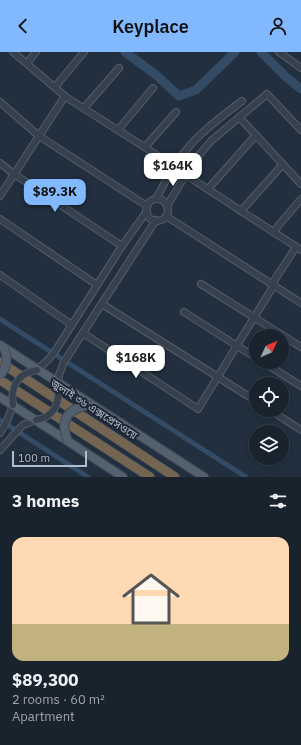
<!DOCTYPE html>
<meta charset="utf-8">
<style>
:root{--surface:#19232e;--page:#222b36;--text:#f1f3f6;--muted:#9fa4aa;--line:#37404a;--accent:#81b8fe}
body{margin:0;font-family:"IBM Plex Sans","Noto Sans Bengali",sans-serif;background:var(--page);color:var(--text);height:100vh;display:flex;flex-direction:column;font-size:15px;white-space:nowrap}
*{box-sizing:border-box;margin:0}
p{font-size:13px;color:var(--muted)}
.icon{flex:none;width:22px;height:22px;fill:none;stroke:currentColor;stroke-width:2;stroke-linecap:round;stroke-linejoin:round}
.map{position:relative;height:425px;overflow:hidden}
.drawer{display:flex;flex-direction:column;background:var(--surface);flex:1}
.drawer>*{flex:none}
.needle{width:26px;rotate:46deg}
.fabs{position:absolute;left:249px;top:277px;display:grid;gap:8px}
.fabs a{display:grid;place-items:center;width:40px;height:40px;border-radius:50%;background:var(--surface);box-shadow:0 2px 6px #0003,0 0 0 1px var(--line);font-size:20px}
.scale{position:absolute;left:12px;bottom:10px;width:75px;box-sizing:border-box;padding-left:4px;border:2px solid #b1bbc9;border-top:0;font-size:11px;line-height:14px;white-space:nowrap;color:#b1bbc9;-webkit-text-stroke:3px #1b2632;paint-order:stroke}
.price{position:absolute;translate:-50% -34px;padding:0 9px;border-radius:8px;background:#fff;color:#222;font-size:13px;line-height:26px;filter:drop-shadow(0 1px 2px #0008)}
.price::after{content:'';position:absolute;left:50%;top:24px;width:12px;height:9px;margin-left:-6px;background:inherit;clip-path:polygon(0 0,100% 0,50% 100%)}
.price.active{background:var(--accent);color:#111}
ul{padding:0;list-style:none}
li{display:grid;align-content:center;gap:8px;height:212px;padding:0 12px}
li span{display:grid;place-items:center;height:124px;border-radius:12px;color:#555}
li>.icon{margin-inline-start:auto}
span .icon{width:72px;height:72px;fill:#fffc;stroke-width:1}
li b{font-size:17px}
h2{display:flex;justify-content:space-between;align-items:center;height:48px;padding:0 12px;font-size:17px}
header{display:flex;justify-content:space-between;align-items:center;height:52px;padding:0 12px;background:var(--accent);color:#111;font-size:18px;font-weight:600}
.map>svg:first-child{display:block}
</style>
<header><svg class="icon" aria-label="back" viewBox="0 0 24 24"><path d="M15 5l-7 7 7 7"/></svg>Keyplace<svg class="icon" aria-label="person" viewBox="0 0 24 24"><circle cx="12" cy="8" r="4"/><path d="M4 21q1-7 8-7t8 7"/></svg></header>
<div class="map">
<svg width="301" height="425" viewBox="0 0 301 425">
<rect width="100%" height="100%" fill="#212f3e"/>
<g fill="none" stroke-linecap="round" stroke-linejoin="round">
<g stroke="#344b66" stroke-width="5">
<polyline points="0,267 246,425"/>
<polyline points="0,368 88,425"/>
</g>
<g stroke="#344b66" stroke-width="9">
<polyline points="125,0 155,22 179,44 196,38 235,0"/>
<polyline points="261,0 285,24 301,37"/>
</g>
<defs>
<g id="minor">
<polyline points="13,0 66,45 174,114"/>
<polyline points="279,0 301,16"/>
<polyline points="27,11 36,0"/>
<polyline points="55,35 84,0"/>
<polyline points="0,50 39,84 147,154"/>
<polyline points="84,56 119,16"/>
<polyline points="239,65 301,132"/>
<polyline points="118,78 153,36"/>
<polyline points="145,95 176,60"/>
<polyline points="0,111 14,122 122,194"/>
<polyline points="186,123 301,198"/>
<polyline points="208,137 256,83"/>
<polyline points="0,144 65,44"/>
<path d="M156,147C164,132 172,116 183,102C199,81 221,65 242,49"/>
<circle cx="157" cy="158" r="11"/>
<polyline points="167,154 194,109 211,89 267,42 301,78"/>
<polyline points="241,159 283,112"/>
<polyline points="166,164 301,251"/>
<polyline points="0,167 97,233"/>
<polyline points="273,180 301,147"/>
<polyline points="0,223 72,273"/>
<polyline points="201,232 301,295"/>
<polyline points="272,232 296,195"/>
<polyline points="102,252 256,349"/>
<polyline points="184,260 256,306"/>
<polyline points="83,281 198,357 274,233"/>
<polyline points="263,310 301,334"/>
<polyline points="37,318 48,308 54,301 122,194 147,159"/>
<polyline points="58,332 59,323 64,310 156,168"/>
<polyline points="270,358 301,378"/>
<polyline points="0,381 7,369 13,353"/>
<polyline points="0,398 19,377 23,373 36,368"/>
</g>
<g id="major">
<polyline points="0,293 204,425"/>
<polyline points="0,345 123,425"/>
</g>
<g id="highway">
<polyline points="0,310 175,425"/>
<polyline points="0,328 150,425"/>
</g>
</defs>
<use href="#minor" stroke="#545e6b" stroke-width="8"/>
<use href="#major" stroke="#3f4a56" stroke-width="10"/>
<use href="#highway" stroke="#414b58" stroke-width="10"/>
<use href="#minor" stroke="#36414d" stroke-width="6"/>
<use href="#major" stroke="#53606e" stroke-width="8"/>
<use href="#highway" stroke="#746552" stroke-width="9"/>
<defs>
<g id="minor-bridge">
<path d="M13,353C10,335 18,321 37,318"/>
<path d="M36,368C56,365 60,349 58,332"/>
</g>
<g id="major-bridge">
<path d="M0,323C8,315 8,306 4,296"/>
<path d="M68,389C58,366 70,355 92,353"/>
</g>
</defs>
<use href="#minor-bridge" stroke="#545e6b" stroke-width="8" stroke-linecap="butt"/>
<use href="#major-bridge" stroke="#3f4a56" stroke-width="10" stroke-linecap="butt"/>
<use href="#minor-bridge" stroke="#36414d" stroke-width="6"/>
<use href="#major-bridge" stroke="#53606e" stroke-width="8"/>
</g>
<g text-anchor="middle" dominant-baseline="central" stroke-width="4" stroke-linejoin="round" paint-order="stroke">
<g font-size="11" fill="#b1bbc9" stroke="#1b2632">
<text transform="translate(94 357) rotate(33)">জুলাই ৩৬ এক্সপ্রেসওয়ে</text>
</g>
</g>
</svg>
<div class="fabs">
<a><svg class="needle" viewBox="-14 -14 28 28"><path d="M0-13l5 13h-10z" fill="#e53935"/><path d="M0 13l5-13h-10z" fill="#9fa4aa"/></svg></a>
<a><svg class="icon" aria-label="locate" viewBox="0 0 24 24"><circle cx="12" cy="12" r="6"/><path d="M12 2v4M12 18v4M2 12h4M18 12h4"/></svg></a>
<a><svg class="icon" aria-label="layers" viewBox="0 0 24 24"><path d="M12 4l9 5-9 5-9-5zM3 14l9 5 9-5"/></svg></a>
</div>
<div class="scale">100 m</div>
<b class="price" style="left:173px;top:135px">$164K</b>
<b class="price active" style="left:55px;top:161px">$89.3K</b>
<b class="price" style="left:136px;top:327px">$168K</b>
</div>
<section class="drawer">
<h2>3 homes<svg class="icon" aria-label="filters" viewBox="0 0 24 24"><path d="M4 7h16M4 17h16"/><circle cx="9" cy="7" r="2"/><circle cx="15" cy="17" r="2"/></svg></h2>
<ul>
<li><span style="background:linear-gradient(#ffd9b3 70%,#c2b280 0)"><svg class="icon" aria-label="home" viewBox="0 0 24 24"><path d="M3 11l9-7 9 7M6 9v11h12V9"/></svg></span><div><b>$89,300</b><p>2 rooms · 60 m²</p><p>Apartment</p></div></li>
</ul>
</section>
